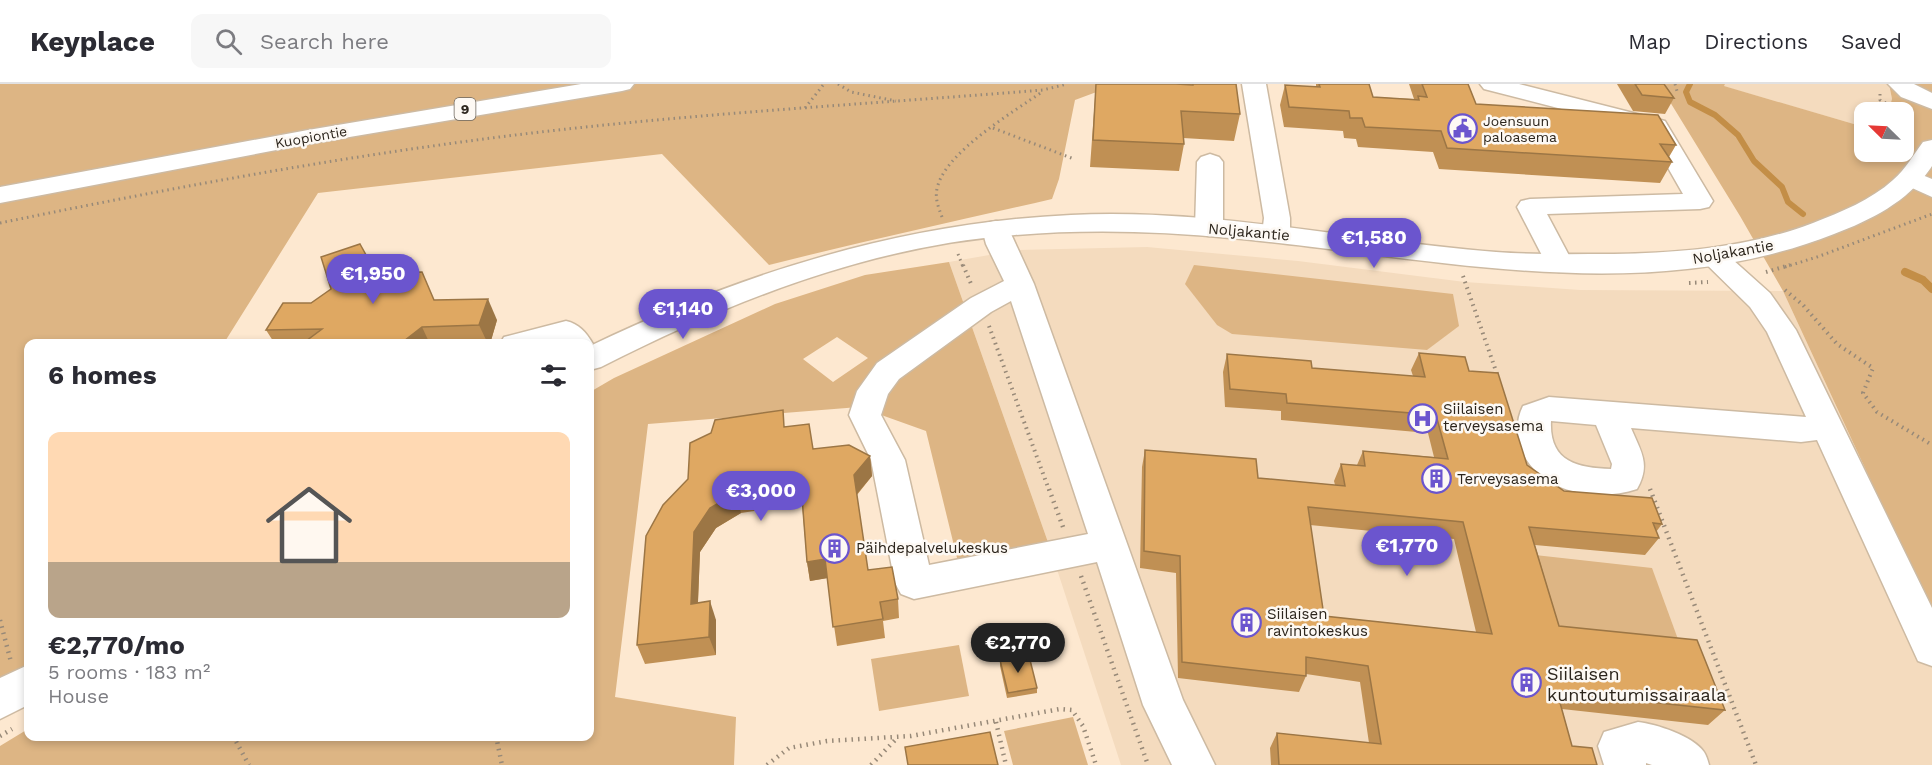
<!DOCTYPE html>
<meta charset="utf-8">
<style>
:root{--surface:#fff;--page:#f7f7f7;--text:#2b2b33;--muted:#7c7c81;--line:#e1e1e2;--accent:#6b55ce}
body{margin:0;font-family:"Work Sans",sans-serif;background:var(--page);color:var(--text);height:100vh;display:flex;flex-direction:column;font-size:22px;white-space:nowrap}
*{box-sizing:border-box;margin:0}
p{font-size:20px;color:var(--muted)}
.icon{flex:none;width:33px;height:33px;fill:none;stroke:currentColor;stroke-width:2;stroke-linecap:round;stroke-linejoin:round}
.map{position:relative;flex:1;overflow:hidden}
.side{position:absolute;left:24px;top:255px;width:570px;height:402px;display:flex;flex-direction:column;background:var(--surface);border-radius:12px;box-shadow:0 3px 9px #0003}
.side>*{flex:none}
.needle{width:39px;rotate:294deg}
.controls{position:absolute;left:1854px;top:18px;display:grid;gap:12px}
.controls a{display:grid;place-items:center;width:60px;height:60px;border-radius:12px;background:var(--surface);box-shadow:0 3px 9px #0003;font-size:30px}
.price{position:absolute;translate:-50% -51px;padding:0 14px;border-radius:21px;background:var(--accent);color:#fff;font-size:20px;line-height:39px;filter:drop-shadow(0 2px 3px #0008)}
.price::after{content:'';position:absolute;left:50%;top:36px;width:18px;height:14px;margin-left:-9px;background:inherit;clip-path:polygon(0 0,100% 0,50% 100%)}
.price.current{background:#222;color:#fff}
ul{padding:0;list-style:none}
li{display:grid;align-content:center;gap:12px;height:318px;padding:0 24px}
li+li{border-top:2px solid var(--line)}
li span{display:grid;place-items:center;height:186px;border-radius:12px;color:#555}
li>.icon{margin-inline-start:auto}
span .icon{width:108px;height:108px;fill:#fffc;stroke-width:1}
li b{font-size:26px}
h2{display:flex;justify-content:space-between;align-items:center;height:72px;padding:0 24px;font-size:26px}
header{display:flex;align-items:center;gap:36px;box-sizing:border-box;height:84px;padding:0 30px;background:var(--surface);border-bottom:2px solid var(--line)}
header strong{font-size:28px}
nav{display:flex;gap:33px;margin-inline-start:auto;font-size:21px}
.search{width:420px;height:54px;background:var(--page);display:flex;align-items:center;gap:15px;box-sizing:border-box;padding:0 21px;border-radius:12px;color:var(--muted);font-size:22px}
.map>svg:first-child{display:block}
</style>
<header>
<strong>Keyplace</strong>
<div class="search"><svg class="icon" aria-label="search" viewBox="0 0 24 24"><circle cx="10" cy="10" r="6"/><path d="M15 15l6 6"/></svg>Search here</div>
<nav><a>Map</a><a>Directions</a><a>Saved</a></nav>
</header>
<div class="map">
<svg width="1932" height="681" viewBox="0 0 1932 681">
<rect width="100%" height="100%" fill="#fde8d0"/>
<g fill="#f4dbbe">
<polygon points="1725,0 1889,0 1892,15 1888,28 1864,28 1864,43 1723,2"/>
<polygon points="1147,163 1298,177 1465,198 1580,206 1783,207 1932,529 1932,681 1121,681 1049,461 949,178 1018,166"/>
</g>
<g fill="#ddb584" fill-rule="evenodd">
<path d="M0,0H1118L1075,16L1059,95L1052,115C958,137 863,157 769,181L662,70L318,109L224,259L28,260V581L0,598Z"/>
<polygon points="1659,0 1725,0 1724,2 1864,43 1864,68 1904,68 1904,28 1888,28 1892,15 1889,0 1932,0 1932,529 1783,207 1740,132"/>
<path d="M949,178L1049,461L958,478L926,347L859,323L648,340L615,613L736,633L734,681H0V662L28,645V652H590V308L614,294L775,220L865,191ZM837,253L868,274L833,298L803,275Z"/>
<polygon points="1194,181 1453,210 1459,242 1427,266 1232,250 1217,241 1185,200"/>
<polygon points="1535,471 1652,484 1679,558 1555,543"/>
<polygon points="959,561 969,612 879,627 871,575"/>
<polygon points="1073,633 1088,681 1013,681 1004,647"/>
</g>
<g fill="none" stroke-linecap="round" stroke-linejoin="round">
<polyline stroke="#c38e47" stroke-width="6" points="1690,0 1686,8 1690,18 1715,31 1738,51 1754,77 1782,103 1788,118 1803,130"/>
<polyline stroke="#c38e47" stroke-width="8" points="1905,188 1923,196 1932,205"/>
<defs>
<g id="minor">
<polygon points="1242,0 1266,0 1290,134 1290,150 1286,156 1276,158 1266,156 1262,150 1264,134"/>
<polygon points="1480,0 1519,0 1665,37 1713,117 1709,123 1700,125 1547,130 1573,179 1569,185 1559,188 1549,185 1517,123 1521,117 1530,115 1683,110 1647,47 1484,5"/>
<polygon points="1210,70 1219,73 1223,78 1223,144 1219,150 1209,152 1199,150 1195,144 1197,78 1201,73"/>
<polygon points="1910,86 1932,95 1932,113 1901,99 1897,94 1901,89"/>
<path d="M996,137L1006,139L1034,200L1183,616L1215,681H1172L1143,621L1097,478L914,515L901,510L895,499L871,376L849,331L857,307L877,279L971,214L1004,197L986,160L982,145L986,139ZM1011,217L1088,450L929,481L905,376L881,331L888,310L899,295L991,228Z"/>
<path d="M1713,164L1723,167L1770,209L1796,246L1932,524V582L1918,577L1817,356L1801,358L1631,344C1641,368 1651,380 1637,405C1595,419 1536,408 1520,362C1516,348 1517,334 1523,322L1549,313L1806,333L1767,248L1750,223L1699,173L1703,167ZM1551,337L1596,341L1612,380L1611,385C1576,384 1549,377 1551,337Z"/>
<path d="M566,237C579,240 586,248 593,260L590,266V260H500L504,253Z"/>
<path d="M1638,638C1656,640 1693,652 1704,668C1706,671 1708,677 1709,681H1652L1646,679V681H1604L1598,662L1604,648Z"/>
</g>
<g id="major">
<polygon points="1888,0 1914,0 1932,9 1932,25 1901,13"/>
<path d="M1932,56V82L1930,85C1907,118 1871,136 1834,150C1640,226 1429,172 1230,154C1158,147 1087,145 1015,151C869,162 731,217 601,283L590,286V262C742,189 901,139 1071,131C1214,124 1354,157 1496,168C1535,171 1575,170 1614,170C1682,169 1750,163 1813,139C1841,128 1871,116 1893,96C1906,85 1913,71 1923,58Z"/>
<polygon points="28,581 28,621 0,635 0,594"/>
</g>
<polygon id="highway" points="581,0 634,0 630,5 622,7 308,60 0,119 0,103 308,46"/>
</defs>
<use href="#minor" stroke="#cdbaa2" stroke-width="3"/>
<use href="#major" stroke="#cdbaa2" stroke-width="3"/>
<use href="#highway" stroke="#cdbaa2" stroke-width="3"/>
<g stroke="#978978" stroke-width="3" stroke-dasharray="1.5 4" stroke-linecap="butt">
<polyline points="838,0 851,8 896,17"/>
<polyline points="1675,0 1677,7"/>
<polyline points="1880,10 1880,16 1889,21"/>
<polyline points="805,24 824,0"/>
<polyline points="993,44 1074,75"/>
<path d="M942,133C938,122 934,113 938,101C948,67 1013,28 1042,8"/>
<path d="M0,139C185,101 371,67 558,46C719,28 881,19 1043,6L1067,0"/>
<polyline points="958,170 963,183"/>
<polyline points="1785,183 1817,173 1932,130"/>
</g>
<g stroke="#978978" stroke-width="4" stroke-dasharray="1.5 4.5" stroke-linecap="butt">
<polyline points="963,181 972,202"/>
<polyline points="1766,188 1790,181"/>
<polyline points="1463,192 1498,293"/>
<polyline points="1689,199 1708,198"/>
<polyline points="1785,206 1803,221 1837,260 1873,284 1863,309 1877,328 1932,361"/>
<polyline points="989,242 1049,406"/>
</g>
<g stroke="#978978" stroke-width="4.5" stroke-dasharray="1.5 5" stroke-linecap="butt">
<polyline points="1049,405 1063,443"/>
<polyline points="1650,405 1756,681"/>
<polyline points="1081,492 1148,681"/>
<polyline points="0,536 11,578"/>
<polyline points="996,638 1006,681"/>
<polyline points="0,652 12,645"/>
<polyline points="233,652 249,681"/>
<polyline points="496,652 502,681"/>
<polyline points="767,681 789,664 827,657 911,652 1060,625 1072,626 1083,642 1096,681"/>
<polyline points="871,681 898,653"/>
</g>
<use href="#minor" fill="#fff" fill-rule="evenodd"/>
<use href="#major" fill="#fff" fill-rule="evenodd"/>
<use href="#highway" fill="#fff" fill-rule="evenodd"/>
</g>
<g fill="#c09054" fill-rule="evenodd">
<polygon points="1096,0 1236,0 1240,30 1234,57 1183,54 1184,60 1179,87 1090,83"/>
<polygon points="1316,0 1369,0 1373,13 1414,15 1409,0 1468,0 1476,20 1676,61 1669,73 1672,78 1660,99 1439,85 1433,68 1358,63 1356,55 1344,54 1343,47 1284,43 1280,21 1285,1 1316,3"/>
<polygon points="1617,0 1664,0 1674,14 1665,30 1633,27"/>
<polygon points="376,189 435,216 497,236 490,260 275,260 266,246"/>
<path d="M1419,269L1469,287L1527,381L1564,407L1662,440L1656,448L1659,454L1645,471L1535,461L1559,542L1725,626L1708,641L1562,625L1572,662L1597,681H1271L1270,664L1277,649L1369,659L1360,598L1306,590V592L1299,608L1178,594L1176,489L1140,484L1142,383L1145,366L1258,394L1335,401L1334,397L1341,380L1357,381L1363,367L1434,373L1428,349L1281,336V327L1225,323L1223,288L1227,270L1312,284L1413,292L1411,286ZM1310,441L1454,455L1476,548L1324,532Z"/>
<polygon points="786,343 813,365 870,372 872,392 857,411 868,486 898,515 899,534 883,537 885,554 837,562 827,494 810,497 807,478 802,420 741,429 716,444 700,468 698,519 716,536 716,571 645,580 637,561 688,395"/>
<polygon points="1000,576 1037,604 1037,609 1007,614 1000,582"/>
</g>
<g fill="#9c7645">
<polygon points="488,215 497,236 490,260 488,260 479,241"/>
<polygon points="422,243 430,260 400,260"/>
<polygon points="870,372 872,392 856,411 854,391"/>
<polygon points="736,409 741,429 716,444 700,468 697,539 691,520 694,448 710,424"/>
<polygon points="825,475 828,494 810,497 807,478"/>
<polygon points="710,517 716,536 716,571 709,553"/>
</g>
<g fill="#dfa862" stroke="#9c7645" stroke-width="1.5" fill-rule="evenodd">
<polygon points="1096,0 1176,0 1193,1 1193,0 1236,0 1240,30 1181,27 1184,60 1093,56"/>
<polygon points="1319,0 1369,0 1373,13 1419,16 1418,12 1427,13 1422,0 1468,0 1476,20 1658,31 1676,61 1660,60 1672,78 1447,64 1441,47 1365,43 1362,34 1350,34 1349,27 1289,23 1285,1 1320,3"/>
<polygon points="1635,0 1664,0 1674,14 1642,11"/>
<polygon points="360,160 376,189 422,188 434,216 488,215 479,241 422,243 400,260 302,260 322,245 266,246 283,219 311,219 331,205 321,173"/>
<path d="M1419,269L1465,273L1469,287L1498,289L1527,381L1564,407L1652,414L1662,440L1653,439L1659,454L1529,443L1559,542L1697,556L1725,626L1557,608L1572,662L1592,664L1597,681H1279L1277,649L1381,660L1368,582L1306,573V592L1182,578L1180,472L1144,467L1145,366L1256,375L1258,394L1345,402L1341,380L1365,382L1363,367L1448,375L1436,331L1287,319L1286,310L1230,305L1227,270L1311,277L1312,284L1425,293ZM1308,423L1463,438L1492,550L1324,532Z"/>
<polygon points="783,326 784,343 809,340 813,365 849,361 870,372 854,391 868,486 892,483 898,515 880,518 883,535 833,543 825,475 807,478 801,400 736,409 710,424 694,448 691,520 710,517 709,553 637,561 646,452 663,421 688,395 690,359 711,349 715,336"/>
<polygon points="1029,572 1037,604 1008,609 1000,576"/>
<polygon points="990,648 998,681 908,681 905,663"/>
</g>
<defs>
<symbol id="civic-ring" viewBox="-11 -11 22 22"><circle r="9.5" fill="#fdf9f4" stroke="#6b55ce" stroke-width="1.5"/><path d="M-.6-6.5H3V-4.5H.6V-3L4-1V1h2V6H-6V1h2V-1L-.6-3ZM-1.2 2.5V6h2.4V2.5Z" fill="#6b55ce"/></symbol>
<symbol id="hospital-ring" viewBox="-11 -11 22 22"><circle r="9.5" fill="#fdf9f4" stroke="#6b55ce" stroke-width="1.5"/><path d="M-5-5h3v3.5h4V-5h3V5h-3V1.5h-4V5h-3Z" fill="#6b55ce"/></symbol>
<symbol id="building-ring" viewBox="-11 -11 22 22"><circle r="9.5" fill="#fdf9f4" stroke="#6b55ce" stroke-width="1.5"/><path d="M-4-6H4V6H1V3H-1V6H-4ZM-2.5-4.3h1.7v1.8h-1.7ZM.8-4.3h1.7v1.8H.8ZM-2.5-1h1.7V.8h-1.7ZM.8-1h1.7V.8H.8Z" fill="#6b55ce"/></symbol>
</defs>
<g fill-rule="evenodd">
<use href="#civic-ring" x="1446" y="28" width="33" height="33"/>
<use href="#hospital-ring" x="1406" y="318" width="33" height="33"/>
<use href="#building-ring" x="1420" y="378" width="33" height="33"/>
<use href="#building-ring" x="818" y="448" width="33" height="33"/>
<use href="#building-ring" x="1230" y="522" width="33" height="33"/>
<use href="#building-ring" x="1510" y="582" width="33" height="33"/>
</g>
<g text-anchor="middle" dominant-baseline="central" stroke-width="5" stroke-linejoin="round" paint-order="stroke">
<rect fill="#fdf9f4" stroke="#6b655d" stroke-width="1.5" x="454.5" y="14" width="21" height="22" rx="4.5"/>
<g font-size="14" font-weight="bold" fill="#2c251c">
<text x="465" y="25">9</text>
</g>
<g font-size="14" fill="#2c251c" stroke="#fdf9f4" text-anchor="start">
<text x="1483" y="37">Joensuun<tspan x="1483" dy="16">paloasema</tspan></text>
</g>
<g font-size="14" fill="#2c251c" stroke="#fdf9f4">
<text transform="translate(311 53) rotate(-10)">Kuopiontie</text>
</g>
<g font-size="15" fill="#2c251c" stroke="#fdf9f4">
<text transform="translate(1249 148) rotate(5)">Noljakantie</text>
<text transform="translate(1733 168) rotate(-10)">Noljakantie</text>
</g>
<g font-size="15" fill="#2c251c" stroke="#fdf9f4" text-anchor="start">
<text x="1443" y="325">Siilaisen<tspan x="1443" dy="17">terveysasema</tspan></text>
<text x="1457" y="395">Terveysasema</text>
<text x="856" y="464">Päihdepalvelukeskus</text>
<text x="1267" y="530">Siilaisen<tspan x="1267" dy="17">ravintokeskus</tspan></text>
</g>
<g font-size="18" fill="#2c251c" stroke="#fdf9f4" text-anchor="start">
<text x="1547" y="589">Siilaisen<tspan x="1547" dy="21">kuntoutumissairaala</tspan></text>
</g>
</g>
</svg>
<div class="controls">
<a><svg class="needle" viewBox="-14 -14 28 28"><path d="M0-13l5 13h-10z" fill="#e53935"/><path d="M0 13l5-13h-10z" fill="#7c7c81"/></svg></a>
</div>
<b class="price" style="left:1374px;top:185px">€1,580</b>
<b class="price" style="left:373px;top:221px">€1,950</b>
<b class="price" style="left:683px;top:256px">€1,140</b>
<b class="price" style="left:761px;top:438px">€3,000</b>
<b class="price" style="left:1407px;top:493px">€1,770</b>
<b class="price current" style="left:1018px;top:590px">€2,770</b>
<section class="side">
<h2>6 homes<svg class="icon" aria-label="filters" viewBox="0 0 24 24"><path d="M4 7h16M4 17h16"/><circle cx="9" cy="7" r="2"/><circle cx="15" cy="17" r="2"/></svg></h2>
<ul>
<li><span style="background:linear-gradient(#ffd9b3 70%,#b9a48a 0)"><svg class="icon" aria-label="home" viewBox="0 0 24 24"><path d="M3 11l9-7 9 7M6 9v11h12V9"/></svg></span><div><b>€2,770/mo</b><p>5 rooms · 183 m²</p><p>House</p></div></li>
</ul>
</section>
</div>
